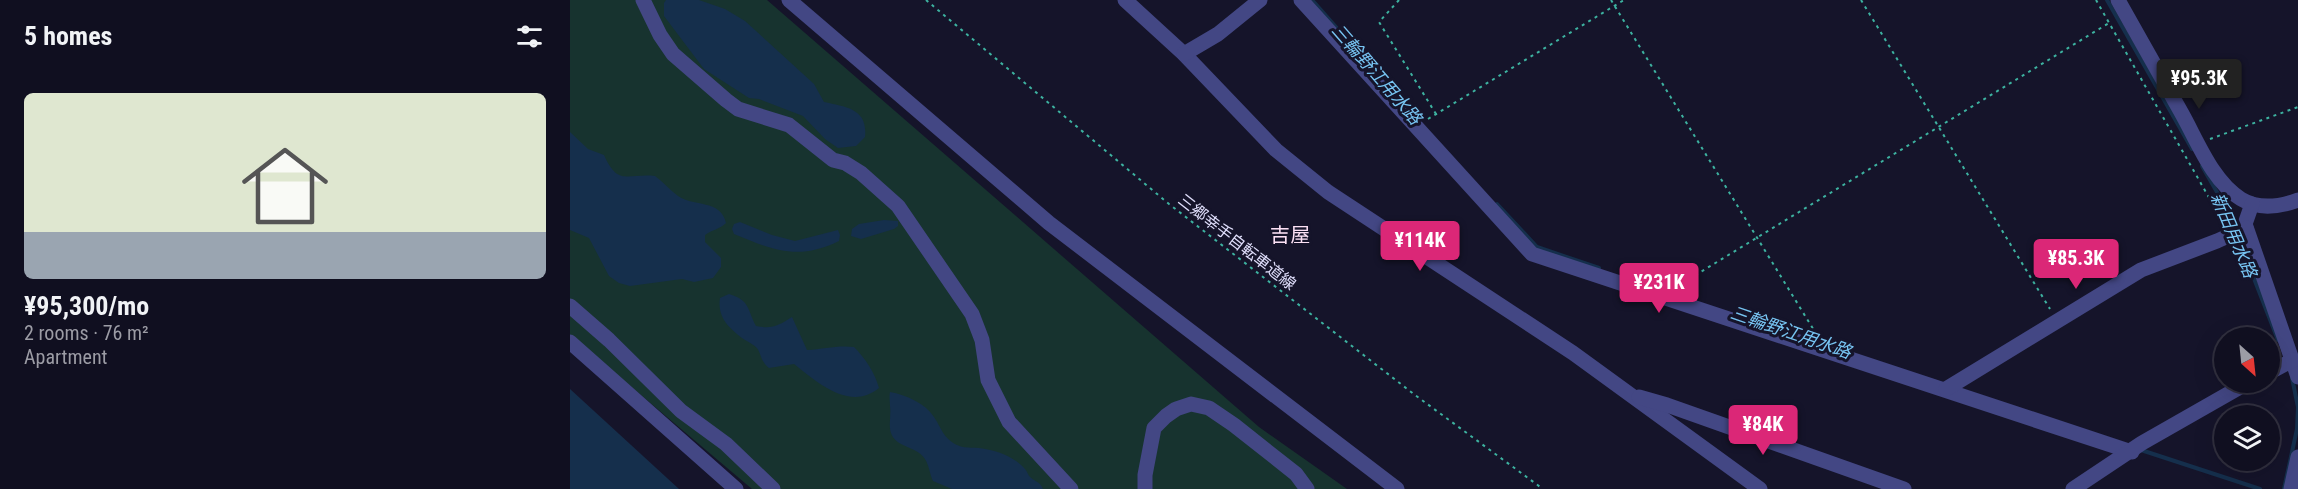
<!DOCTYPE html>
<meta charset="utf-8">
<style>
:root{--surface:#100f20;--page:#191829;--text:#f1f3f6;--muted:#9c9ca5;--line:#302f3e;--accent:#db2777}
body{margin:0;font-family:"Roboto Condensed","Noto Sans JP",sans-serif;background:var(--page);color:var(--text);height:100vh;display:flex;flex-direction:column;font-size:22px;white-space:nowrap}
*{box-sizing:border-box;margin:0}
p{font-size:20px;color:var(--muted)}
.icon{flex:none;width:33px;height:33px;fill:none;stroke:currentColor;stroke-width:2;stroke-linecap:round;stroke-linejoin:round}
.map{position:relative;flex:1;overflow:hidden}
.details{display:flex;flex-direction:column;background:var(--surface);width:570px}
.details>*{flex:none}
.needle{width:39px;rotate:153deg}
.fabs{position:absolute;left:1644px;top:327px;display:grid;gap:12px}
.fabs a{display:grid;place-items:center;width:66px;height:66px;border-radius:50%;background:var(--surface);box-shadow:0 6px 24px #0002,0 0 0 2px var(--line);font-size:30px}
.price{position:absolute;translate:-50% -51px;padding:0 14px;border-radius:6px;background:var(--accent);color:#fff;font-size:20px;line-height:39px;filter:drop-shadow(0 2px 3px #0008)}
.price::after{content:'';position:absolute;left:50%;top:36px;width:18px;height:14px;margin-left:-9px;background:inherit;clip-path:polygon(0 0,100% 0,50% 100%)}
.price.on{background:#222;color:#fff}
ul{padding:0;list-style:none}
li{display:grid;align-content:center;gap:12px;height:318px;padding:0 24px}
li span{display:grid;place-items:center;height:186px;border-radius:9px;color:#555}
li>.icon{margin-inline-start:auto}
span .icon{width:108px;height:108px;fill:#fffc;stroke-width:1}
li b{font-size:26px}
h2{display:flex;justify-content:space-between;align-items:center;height:72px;padding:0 24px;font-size:26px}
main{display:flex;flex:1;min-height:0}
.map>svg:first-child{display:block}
</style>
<main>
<section class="details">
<h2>5 homes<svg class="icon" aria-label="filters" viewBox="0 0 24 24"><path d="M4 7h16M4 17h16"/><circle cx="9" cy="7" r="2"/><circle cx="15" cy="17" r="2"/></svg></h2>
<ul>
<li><span style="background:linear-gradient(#dfe7d0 75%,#9aa5b1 0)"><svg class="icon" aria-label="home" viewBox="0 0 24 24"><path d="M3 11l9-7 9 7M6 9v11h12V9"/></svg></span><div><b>¥95,300/mo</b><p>2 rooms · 76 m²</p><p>Apartment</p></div></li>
</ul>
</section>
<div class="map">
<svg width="1728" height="489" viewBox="0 0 1728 489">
<rect width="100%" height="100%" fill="#15142a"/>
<polygon fill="#17332f" points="0,0 197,0 689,427 777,489 182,489 0,335"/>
<g fill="#152f4c">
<path d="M96,0H129L155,9L175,21L244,84L254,102C277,107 298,109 295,137L286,146L268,148L255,139L233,116L189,99L179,98L134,69L94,16V3Z"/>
<path d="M0,132L18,149L34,155C48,187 58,173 85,176C93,182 100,190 108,196C123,207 151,199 156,223C150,229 142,230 135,235V242L151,258V267L143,278L124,282L112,279L60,286L49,283L39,276L19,238L0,230Z"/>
<polygon points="314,220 328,221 328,226 324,229 291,239 281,236 282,229 289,224"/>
<path d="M170,222L202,235L225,241L268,230L270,235L269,241C228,261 203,250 164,234L162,229L164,224Z"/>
<path d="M159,294C180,300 177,309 186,326C202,329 208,326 222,317L237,350C254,349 268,345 284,347C295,358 305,373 309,388C280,412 247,382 224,364L199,368C191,362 192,356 187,348C184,345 179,342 175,340C160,329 147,318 150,298Z"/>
<polygon points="0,389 109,489 0,489"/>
<path d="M320,392C336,395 355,403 364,417C372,429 373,438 387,445C395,449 401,447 409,448C425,450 444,456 455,469C457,471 458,475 460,477C465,482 470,481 473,489H382L363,481C360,475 359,465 355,459C350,451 339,448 331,444C314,434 322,421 320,406C320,401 319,398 320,392Z"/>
</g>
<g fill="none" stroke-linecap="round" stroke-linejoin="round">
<g stroke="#152f4c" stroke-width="4">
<polyline points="742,0 780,43"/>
<polyline points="1537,0 1622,149"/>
<polyline points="1632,166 1659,213 1664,228"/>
<polyline points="927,204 967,247 1029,268"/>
<polyline points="1667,235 1708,340"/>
<polyline points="1571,450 1690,489"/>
<polyline points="1714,489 1727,429 1728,407 1722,378"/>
</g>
<g stroke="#3db2a0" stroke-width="2" stroke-dasharray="3 4.5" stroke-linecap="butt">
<polyline points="356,0 599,204 845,395 973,489"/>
<polyline points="829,0 809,22 866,114"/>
<polyline points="1041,0 1245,332"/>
<polyline points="1291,0 1480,309"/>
<polyline points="1526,0 1653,222"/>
<polyline points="858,119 1054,0"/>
<polyline points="1640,139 1728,107"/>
<polyline points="1106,287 1539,23"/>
</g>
<g stroke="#434784" stroke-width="15">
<polyline points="73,0 90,35 103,54 156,100 168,109 219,125 263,160 275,163 291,173 328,206 402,314 412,340 418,380 439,422 501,489"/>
<polyline points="219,0 479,223 827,489"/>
<polyline points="555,0 614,54 706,150 758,192 1003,353 1190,489"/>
<polyline points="731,0 962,254 1562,452"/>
<path d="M1548,0C1569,37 1590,75 1611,112C1627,140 1642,181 1671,199C1689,210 1709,207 1728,200"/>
<polyline points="614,54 648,34 690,0"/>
<polyline points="1682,204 1675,224 1728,377"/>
<polyline points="0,306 39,340 111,411 156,444 203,489"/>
<polyline points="0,342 166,489"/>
<polyline points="1700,372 1723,360"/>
<polyline points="1376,389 1571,270 1647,241 1676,228"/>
<polyline points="1069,397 1097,405 1334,489"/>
<polyline points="575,489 575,475 584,428 596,416 606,409 621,404 639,408 664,425 726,474 737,489"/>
<polyline points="1503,489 1572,443 1679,382"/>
<polyline points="1721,489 1728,457"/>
</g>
</g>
<g text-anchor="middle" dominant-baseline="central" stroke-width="6" stroke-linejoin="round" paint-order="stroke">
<g font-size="16" fill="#e0dffc" stroke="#15142a">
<text transform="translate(667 242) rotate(38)">三郷幸手自転車道線</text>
</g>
<g font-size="18" font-style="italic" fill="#77c4f2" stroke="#15142a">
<text transform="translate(807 74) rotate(49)">三輪野江用水路</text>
<text transform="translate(1664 235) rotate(67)">新田用水路</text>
<text transform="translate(1221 332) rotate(19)">三輪野江用水路</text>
</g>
<g font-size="20" fill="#fce1f5" stroke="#15142a">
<text x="720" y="235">吉屋</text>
</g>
</g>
</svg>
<div class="fabs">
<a><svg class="needle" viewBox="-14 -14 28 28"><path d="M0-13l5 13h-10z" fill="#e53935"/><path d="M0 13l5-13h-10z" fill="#9c9ca5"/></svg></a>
<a><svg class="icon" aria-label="layers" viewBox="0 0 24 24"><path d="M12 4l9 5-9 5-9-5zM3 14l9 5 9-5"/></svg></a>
</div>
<b class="price on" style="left:1629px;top:110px">¥95.3K</b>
<b class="price" style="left:850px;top:272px">¥114K</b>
<b class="price" style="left:1506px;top:290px">¥85.3K</b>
<b class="price" style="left:1089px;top:314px">¥231K</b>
<b class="price" style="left:1193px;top:456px">¥84K</b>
</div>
</main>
